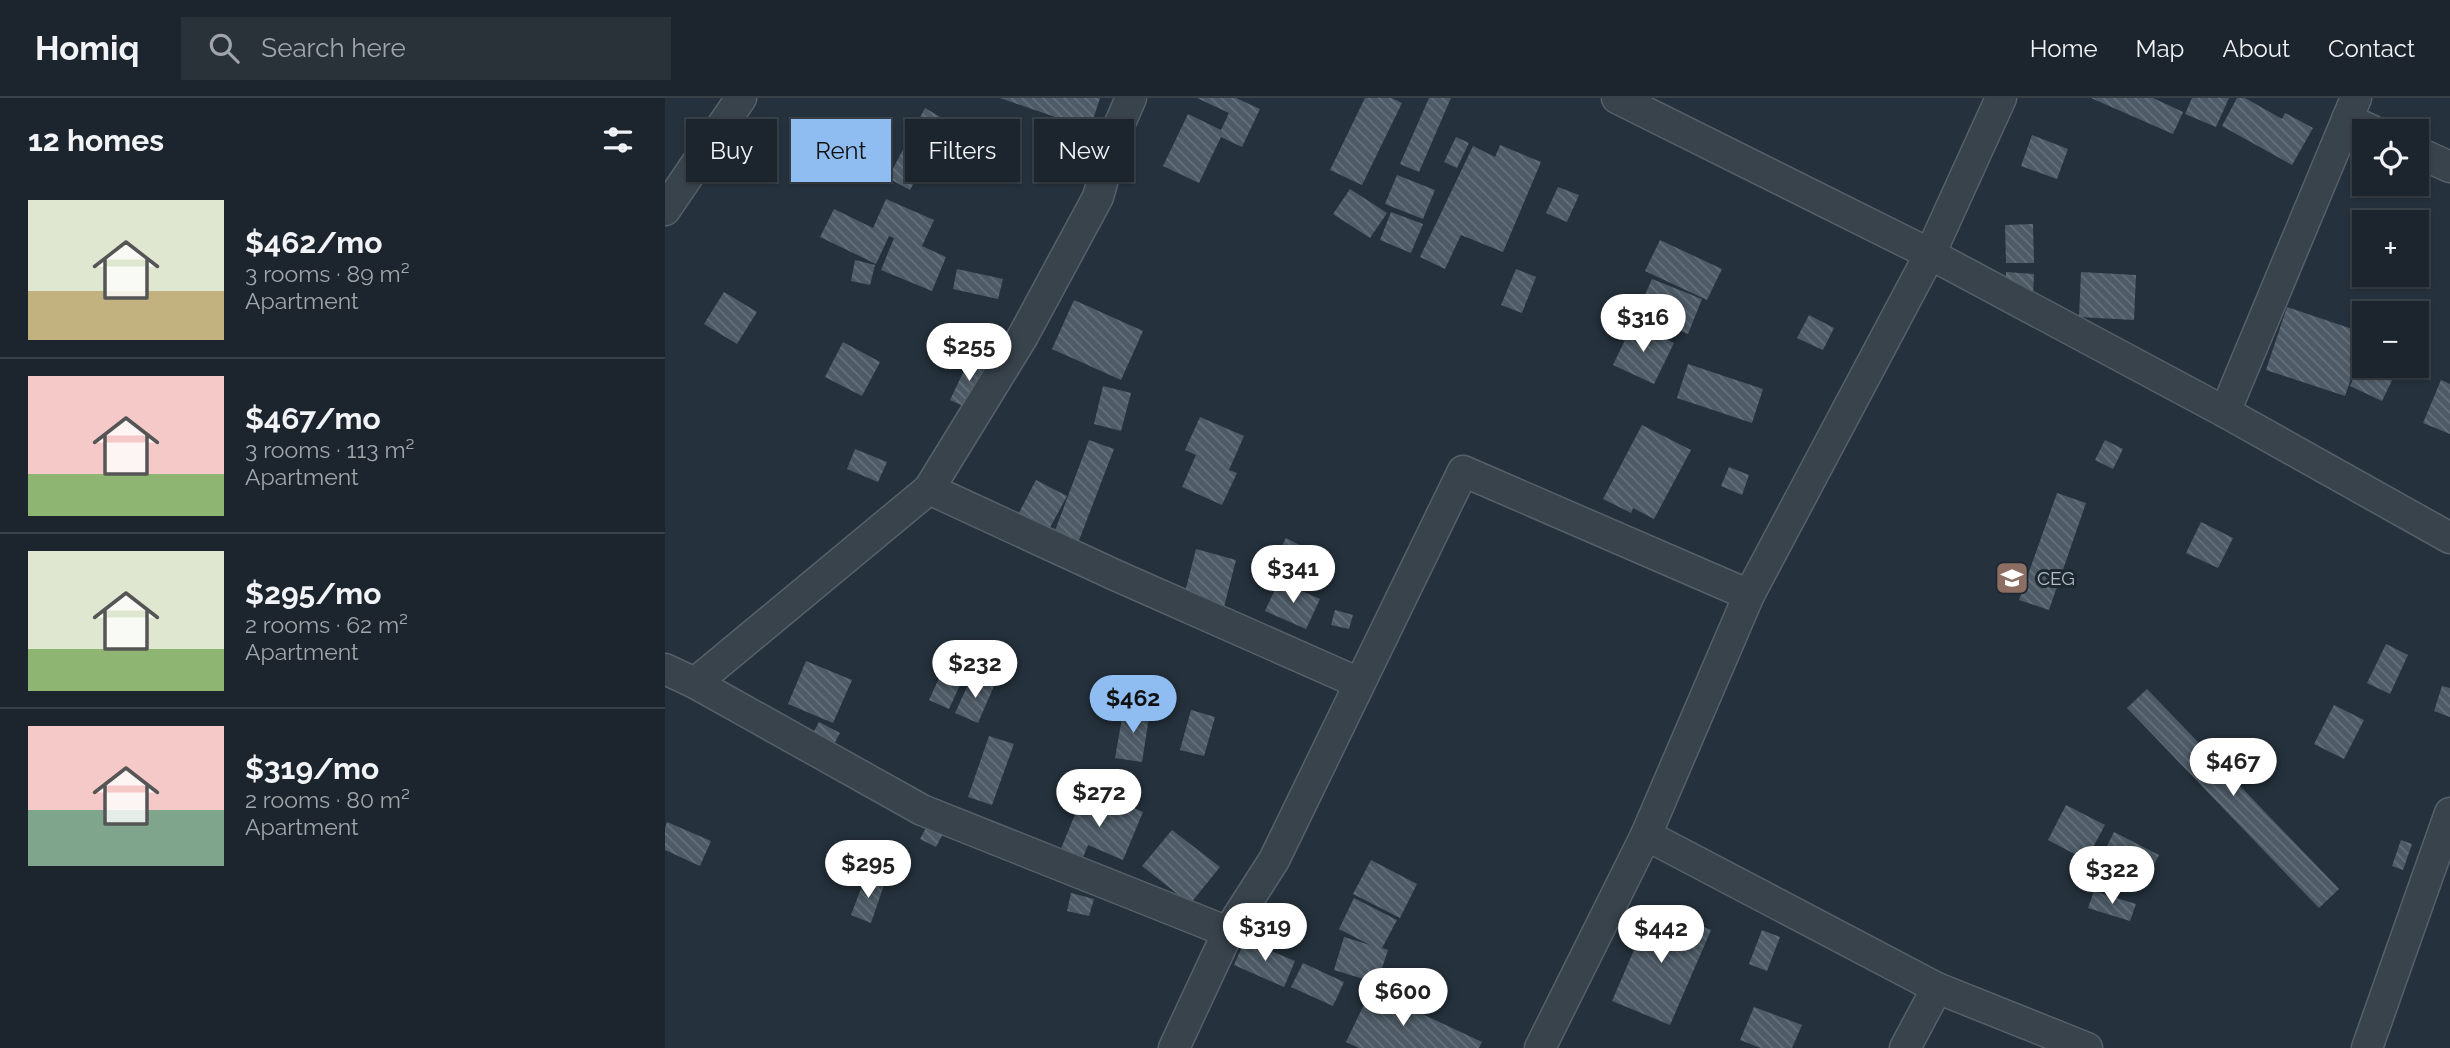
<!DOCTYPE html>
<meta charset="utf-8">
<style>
:root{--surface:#1c252d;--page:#293139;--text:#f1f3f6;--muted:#a0a5aa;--line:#3a4249;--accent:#90bdf1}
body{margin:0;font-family:Raleway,sans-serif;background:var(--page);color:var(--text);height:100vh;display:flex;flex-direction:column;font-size:26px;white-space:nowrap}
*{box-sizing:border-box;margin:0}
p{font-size:23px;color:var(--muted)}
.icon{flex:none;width:38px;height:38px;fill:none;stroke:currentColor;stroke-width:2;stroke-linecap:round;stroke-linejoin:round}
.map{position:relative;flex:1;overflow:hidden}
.sheet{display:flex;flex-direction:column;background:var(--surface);width:665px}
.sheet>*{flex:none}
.top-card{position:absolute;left:21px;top:21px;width:665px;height:63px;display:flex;gap:14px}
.buttons{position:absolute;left:1687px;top:21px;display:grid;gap:14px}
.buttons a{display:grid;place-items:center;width:77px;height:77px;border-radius:0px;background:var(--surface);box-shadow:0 2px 5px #0004,0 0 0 2px var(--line);font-size:35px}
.price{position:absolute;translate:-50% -60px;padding:0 16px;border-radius:24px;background:#fff;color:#222;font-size:23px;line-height:46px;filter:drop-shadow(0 2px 4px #0008)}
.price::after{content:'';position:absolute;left:50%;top:42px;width:21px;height:16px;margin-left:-10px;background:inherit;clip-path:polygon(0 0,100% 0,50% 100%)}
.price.selected{background:var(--accent);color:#111}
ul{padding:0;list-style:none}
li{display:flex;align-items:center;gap:21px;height:175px;padding:0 28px}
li+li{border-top:2px solid var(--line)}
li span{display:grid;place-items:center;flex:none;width:196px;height:140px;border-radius:0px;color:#555}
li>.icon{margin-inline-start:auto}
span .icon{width:84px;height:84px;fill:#fffc;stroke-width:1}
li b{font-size:30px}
h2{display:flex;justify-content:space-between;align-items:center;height:84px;padding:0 28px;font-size:30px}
.chip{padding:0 24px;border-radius:0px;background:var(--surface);box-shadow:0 2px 5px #0004,0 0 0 2px var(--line);font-size:24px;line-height:63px}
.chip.selected{background:var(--accent);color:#111}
header{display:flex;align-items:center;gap:42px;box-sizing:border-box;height:98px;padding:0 35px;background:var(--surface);border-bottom:2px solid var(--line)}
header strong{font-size:33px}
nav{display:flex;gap:38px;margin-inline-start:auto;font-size:24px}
.search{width:490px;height:63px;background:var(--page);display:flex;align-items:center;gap:18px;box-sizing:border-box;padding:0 24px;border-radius:0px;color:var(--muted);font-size:26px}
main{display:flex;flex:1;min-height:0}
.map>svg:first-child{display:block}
</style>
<header>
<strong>Homiq</strong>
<div class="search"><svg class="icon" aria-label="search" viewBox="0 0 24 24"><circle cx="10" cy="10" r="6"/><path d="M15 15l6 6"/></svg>Search here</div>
<nav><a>Home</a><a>Map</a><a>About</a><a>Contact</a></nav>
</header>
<main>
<section class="sheet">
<h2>12 homes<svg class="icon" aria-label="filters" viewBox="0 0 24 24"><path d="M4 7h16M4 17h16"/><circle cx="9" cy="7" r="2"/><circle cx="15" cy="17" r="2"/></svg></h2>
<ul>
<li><span style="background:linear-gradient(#dfe7d0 65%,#c2b280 0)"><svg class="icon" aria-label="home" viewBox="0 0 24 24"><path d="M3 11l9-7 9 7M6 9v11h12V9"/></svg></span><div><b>$462/mo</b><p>3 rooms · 89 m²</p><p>Apartment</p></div></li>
<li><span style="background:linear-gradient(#f6c9c9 70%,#8fb573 0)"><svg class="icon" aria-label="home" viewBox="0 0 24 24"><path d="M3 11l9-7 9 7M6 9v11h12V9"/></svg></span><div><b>$467/mo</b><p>3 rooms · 113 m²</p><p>Apartment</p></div></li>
<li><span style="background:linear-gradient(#dfe7d0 70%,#8fb573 0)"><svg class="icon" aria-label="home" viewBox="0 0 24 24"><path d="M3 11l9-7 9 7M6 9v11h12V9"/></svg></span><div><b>$295/mo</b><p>2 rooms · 62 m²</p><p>Apartment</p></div></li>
<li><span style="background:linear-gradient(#f6c9c9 60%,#7fa58c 0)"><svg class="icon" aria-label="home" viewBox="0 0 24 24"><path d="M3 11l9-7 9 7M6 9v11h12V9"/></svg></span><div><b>$319/mo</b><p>2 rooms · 80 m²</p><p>Apartment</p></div></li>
</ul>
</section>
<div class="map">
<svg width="1785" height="950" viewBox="0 0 1785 950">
<defs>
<pattern id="building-back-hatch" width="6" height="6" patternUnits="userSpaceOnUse" patternTransform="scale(1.75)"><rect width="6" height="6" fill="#4e5b67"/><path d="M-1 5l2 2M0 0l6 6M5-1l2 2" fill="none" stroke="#65717b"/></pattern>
</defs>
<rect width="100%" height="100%" fill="#25313c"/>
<g fill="url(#building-back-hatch)">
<polygon points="335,0 435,0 425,31"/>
<polygon points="532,0 571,0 595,11 577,49 556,39 534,85 498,68 523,16 556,32 564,15"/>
<polygon points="700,0 726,0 737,5 697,87 665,72"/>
<polygon points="764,0 786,0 754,74 735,66"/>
<polygon points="1426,0 1488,0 1518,14 1508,36"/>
<polygon points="1527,0 1564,0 1551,29 1520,16"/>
<polygon points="1572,0 1580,0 1617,21 1620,15 1648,30 1627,67 1557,28"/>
<polygon points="260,10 282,23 245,92 223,80"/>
<polygon points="1367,37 1403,51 1392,81 1356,68"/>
<polygon points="791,39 804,45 792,70 779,64"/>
<polygon points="835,47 876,64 838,154 796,137 780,171 755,159 808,48 830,59"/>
<polygon points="732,77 770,92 758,121 720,106"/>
<polygon points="893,89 914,97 902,124 881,115"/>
<polygon points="685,91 722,115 705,140 668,116"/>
<polygon points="221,101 269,122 257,148 281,159 267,193 216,172 229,140 224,138 211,166 155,139 169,111 208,130"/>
<polygon points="726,114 758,126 746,155 715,142"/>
<polygon points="1368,126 1369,165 1341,165 1340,127"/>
<polygon points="995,142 1057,171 1042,202 980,173"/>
<polygon points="190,162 210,167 205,187 186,183"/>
<polygon points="292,171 338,181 333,201 288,191"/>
<polygon points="851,171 871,179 857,215 836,207"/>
<polygon points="1341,174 1369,176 1368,198 1340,196"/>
<polygon points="1416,174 1471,177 1469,222 1414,219"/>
<polygon points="987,181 1037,201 1023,236 972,215"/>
<polygon points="59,194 92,214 72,246 39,226"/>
<polygon points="409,202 478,233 456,282 387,251"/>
<polygon points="1622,209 1699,235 1699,242 1680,298 1601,272"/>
<polygon points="1144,217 1169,230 1158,252 1132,240"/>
<polygon points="968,225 1009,245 989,286 948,267"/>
<polygon points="178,244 215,264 197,298 160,279"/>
<polygon points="1699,257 1699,268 1734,268 1717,303 1685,288"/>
<polygon points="305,260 324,269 303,310 285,302"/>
<polygon points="1023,266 1098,291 1087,325 1012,300"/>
<polygon points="1776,282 1785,286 1785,336 1758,325"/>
<polygon points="438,288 466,295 456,333 429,326"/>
<polygon points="535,319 579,338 564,372 572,375 557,407 517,389 531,357 520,352"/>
<polygon points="977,327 1026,352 989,421 968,410 966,415 938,401"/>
<polygon points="424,342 449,351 403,471 379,462"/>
<polygon points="1440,342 1458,351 1448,371 1430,362"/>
<polygon points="190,351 222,364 213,384 182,371"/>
<polygon points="1064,369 1084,377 1077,397 1056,388"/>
<polygon points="371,382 402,398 374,450 344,434"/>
<polygon points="1392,395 1421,405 1384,512 1354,502"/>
<polygon points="1536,424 1568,440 1553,470 1521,455"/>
<polygon points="621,440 668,464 653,493 606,469"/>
<polygon points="531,451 571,462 558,513 518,502"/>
<polygon points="614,483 655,501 641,531 600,513"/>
<polygon points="670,512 688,517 684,531 666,527"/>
<polygon points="1721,546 1743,557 1725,596 1702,585"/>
<polygon points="286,554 306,563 284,611 264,602"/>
<polygon points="141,563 187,582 168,625 123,606"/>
<polygon points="307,578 329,588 313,625 290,615"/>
<polygon points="1777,588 1785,590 1785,619 1769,613"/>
<polygon points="1482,591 1674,791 1654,810 1462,610"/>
<polygon points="1669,607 1699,622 1679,661 1649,646"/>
<polygon points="459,609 485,613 477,664 450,660"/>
<polygon points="526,612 550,619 539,658 515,652"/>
<polygon points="154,624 175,635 155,672 134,661"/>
<polygon points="324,638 349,646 327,707 303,699"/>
<polygon points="421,690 478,714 458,762 423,747 412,774 390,765"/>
<polygon points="273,707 289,715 271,749 255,741"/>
<polygon points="1401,707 1440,727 1421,762 1383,742"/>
<polygon points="2,724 46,743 35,768 0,752 0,730"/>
<polygon points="507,732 555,769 525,806 477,768"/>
<polygon points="1449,734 1494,757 1476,791 1432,768"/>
<polygon points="1736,742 1747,746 1738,772 1727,768"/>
<polygon points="706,762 752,786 735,820 688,796"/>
<polygon points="200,780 219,787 206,825 186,817"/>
<polygon points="1429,793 1471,806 1465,823 1423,810"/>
<polygon points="406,795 429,801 424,818 402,813"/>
<polygon points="689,800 732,822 717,850 723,852 712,885 669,872 679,839 705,847 674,831"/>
<polygon points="988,808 1046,832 1005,927 947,903"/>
<polygon points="1097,832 1115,839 1102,873 1084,866"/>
<polygon points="580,842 630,863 619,889 569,867"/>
<polygon points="638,865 679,884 668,908 626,889"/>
<polygon points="706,892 817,944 814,950 694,950 681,944"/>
<polygon points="1089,909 1137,927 1127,950 1096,950 1075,942"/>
</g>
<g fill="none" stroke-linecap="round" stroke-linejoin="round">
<defs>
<g id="street">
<polyline points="952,0 1265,156 1560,314 1785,440"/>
<polyline points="1682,21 1708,33"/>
<polyline points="1752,54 1785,69"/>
<polyline points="0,112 76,0"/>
<polyline points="1560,314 1691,0"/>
<polyline points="264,391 358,238 433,99 452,32 466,0"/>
<polyline points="0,571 30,585 264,391 450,477 694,585"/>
<polyline points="30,585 257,712 563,834"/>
<polyline points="981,737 1272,890 1422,950"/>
<polyline points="509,950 563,834 609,762 798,373 1084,497"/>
<polyline points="875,950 981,737 1084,497 1265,156 1336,0"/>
<polyline points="1240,950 1272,890"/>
<polyline points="1702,950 1785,715"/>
</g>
</defs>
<use href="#street" stroke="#57606a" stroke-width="33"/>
<use href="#street" stroke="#39434c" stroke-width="30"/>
</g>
<defs>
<symbol id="university-square" viewBox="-11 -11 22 22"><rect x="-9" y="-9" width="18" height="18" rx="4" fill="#8d6e63" stroke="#1e2831"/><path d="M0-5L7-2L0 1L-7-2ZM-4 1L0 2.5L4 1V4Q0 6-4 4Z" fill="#fff"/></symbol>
</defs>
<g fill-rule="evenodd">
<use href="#university-square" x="1328" y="461" width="38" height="38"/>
</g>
<g text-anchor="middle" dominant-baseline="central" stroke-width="6" stroke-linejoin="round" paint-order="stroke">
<g font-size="19" fill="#b5bdc7" stroke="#1e2831" text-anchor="start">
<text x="1372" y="480">CEG</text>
</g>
</g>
</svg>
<div class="buttons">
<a><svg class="icon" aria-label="locate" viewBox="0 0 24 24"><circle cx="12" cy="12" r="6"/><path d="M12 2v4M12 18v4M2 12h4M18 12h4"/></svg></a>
<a>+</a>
<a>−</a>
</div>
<b class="price" style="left:978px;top:256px">$316</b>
<b class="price" style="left:304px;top:285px">$255</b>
<b class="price" style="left:628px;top:507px">$341</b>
<b class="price" style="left:310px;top:602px">$232</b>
<b class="price selected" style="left:468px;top:637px">$462</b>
<b class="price" style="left:1568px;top:700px">$467</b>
<b class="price" style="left:434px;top:731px">$272</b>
<b class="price" style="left:203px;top:802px">$295</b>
<b class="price" style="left:1447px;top:808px">$322</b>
<b class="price" style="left:600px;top:865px">$319</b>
<b class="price" style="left:996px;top:867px">$442</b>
<b class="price" style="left:738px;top:930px">$600</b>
<div class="top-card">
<a class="chip">Buy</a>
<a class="chip selected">Rent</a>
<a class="chip">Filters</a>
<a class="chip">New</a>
</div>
</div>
</main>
